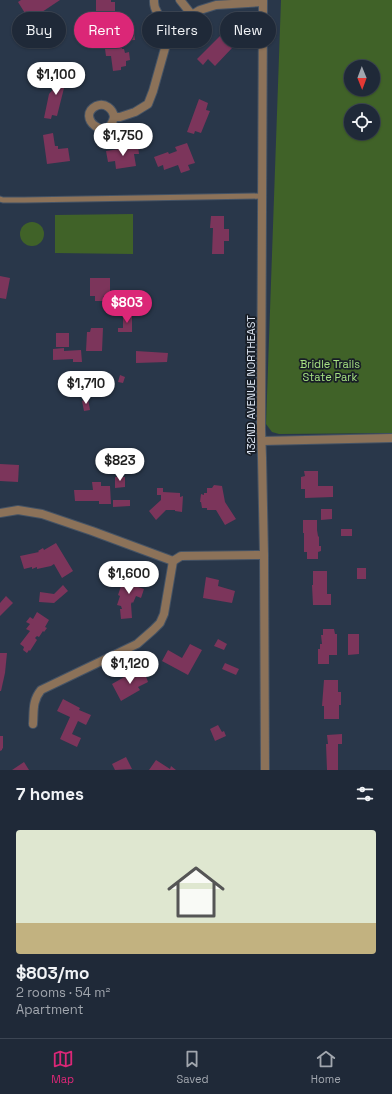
<!DOCTYPE html>
<meta charset="utf-8">
<style>
:root{--surface:#1f2938;--page:#2c3543;--text:#f1f3f6;--muted:#a1a6ae;--line:#3c4553;--accent:#db2777}
body{margin:0;font-family:"Space Grotesk",sans-serif;background:var(--page);color:var(--text);height:100vh;display:flex;flex-direction:column;font-size:15px;white-space:nowrap}
*{box-sizing:border-box;margin:0}
p{font-size:13px;color:var(--muted)}
.icon{flex:none;width:22px;height:22px;fill:none;stroke:currentColor;stroke-width:2;stroke-linecap:round;stroke-linejoin:round}
.map{position:relative;height:770px;overflow:hidden}
.panel{display:flex;flex-direction:column;background:var(--surface);flex:1}
.panel>*{flex:none}
.hud{position:absolute;left:12px;top:12px;width:368px;height:36px;display:flex;gap:8px}
.needle{width:26px;rotate:179deg}
.buttons{position:absolute;left:344px;top:60px;display:grid;gap:8px}
.buttons a{display:grid;place-items:center;width:36px;height:36px;border-radius:50%;background:var(--surface);box-shadow:0 1px 3px #0004,0 0 0 1px var(--line);font-size:20px}
.price{position:absolute;translate:-50% -34px;padding:0 9px;border-radius:14px;background:#fff;color:#222;font-size:13px;line-height:26px;filter:drop-shadow(0 1px 2px #0008)}
.price::after{content:'';position:absolute;left:50%;top:24px;width:12px;height:9px;margin-left:-6px;background:inherit;clip-path:polygon(0 0,100% 0,50% 100%)}
.price.on{background:var(--accent);color:#fff}
ul{padding:0;list-style:none}
li{display:grid;align-content:center;gap:8px;height:212px;padding:0 16px}
li span{display:grid;place-items:center;height:124px;border-radius:4px;color:#555}
li>.icon{margin-inline-start:auto}
span .icon{width:72px;height:72px;fill:#fffc;stroke-width:1}
li b{font-size:17px}
h2{display:flex;justify-content:space-between;align-items:center;height:48px;padding:0 16px;font-size:17px}
.chip{padding:0 14px;border-radius:18px;background:var(--surface);box-shadow:0 1px 3px #0004,0 0 0 1px var(--line);font-size:14px;line-height:36px}
.chip.on{background:var(--accent);color:#fff}
.dock{display:flex;justify-content:space-around;align-items:center;height:56px;border-top:1px solid var(--line);background:var(--surface);font-size:11px;color:var(--muted)}
.dock a{display:grid;justify-items:center;gap:2px}
.dock .on{color:var(--accent)}
.map>svg:first-child{display:block}
</style>
<div class="map">
<svg width="392" height="770" viewBox="0 0 392 770">
<rect width="100%" height="100%" fill="#29374a"/>
<g fill="#406228" fill-rule="evenodd">
<path d="M281,0H392V433L279,434L272,432L266,424ZM351,67H373V89H351ZM351,111H373V133H351Z"/>
<polygon points="133,214 133,254 55,253 55,215"/>
<circle cx="32" cy="234" r="12"/>
</g>
<g fill="#7c355b">
<polygon points="21,0 60,0 39,14 38,12 28,18 18,2"/>
<polygon points="96,0 111,0 111,2 115,2 115,14 105,14 105,18 96,17"/>
<polygon points="133,24 135,40 121,41 122,49 124,49 125,53 129,52 130,60 126,61 126,66 121,67 121,70 113,71 111,56 106,56 105,49 110,48 108,28 120,27 120,31 123,30 123,25"/>
<polygon points="220,36 232,48 215,66 208,59 203,65 197,59"/>
<polygon points="63,72 71,78 64,88 57,116 52,115 51,119 44,118 49,94 57,85 54,83"/>
<polygon points="199,99 208,103 206,110 210,111 201,133 195,131 194,134 187,132"/>
<polygon points="53,133 55,146 58,146 58,149 68,148 70,161 47,164 43,135"/>
<polygon points="187,143 195,163 188,165 190,170 181,173 178,165 164,170 163,165 158,167 154,157 168,152 169,154 177,151 175,147"/>
<polygon points="138,146 139,154 134,154 136,166 116,169 115,161 108,162 106,151"/>
<polygon points="211,216 224,216 224,229 229,229 229,241 224,241 224,254 212,254 213,228 210,228"/>
<polygon points="0,276 10,278 6,299 0,298"/>
<polygon points="90,278 110,278 110,297 103,296 103,301 95,301 95,296 90,296"/>
<polygon points="132,315 132,332 118,332 118,328 123,328 123,316"/>
<polygon points="91,328 103,328 102,351 86,351 87,332 90,332"/>
<rect x="56" y="333" width="13" height="14"/>
<polygon points="64,348 64,351 81,350 82,362 73,362 73,359 53,360 53,349"/>
<polygon points="136,351 168,353 167,362 136,363"/>
<polygon points="120,375 125,377 123,383 118,382"/>
<polygon points="88,399 90,410 84,411 82,401"/>
<polygon points="0,464 19,465 18,482 0,481"/>
<polygon points="304,471 318,471 318,486 333,486 333,497 305,498 305,489 301,489 301,477 305,476"/>
<polygon points="115,477 125,477 125,487 115,488"/>
<polygon points="92,482 101,482 101,486 110,486 111,504 99,504 99,501 75,501 74,490 93,490"/>
<polygon points="214,485 222,486 225,502 236,519 225,525 216,510 207,510 207,508 202,508 201,502 200,502 201,494 204,495 204,493 207,493 207,488 212,488"/>
<polygon points="157,488 163,488 163,492 180,493 180,497 183,496 182,512 175,511 175,510 166,510 156,520 149,511 161,500 161,495 157,495"/>
<polygon points="113,500 130,500 130,506 113,507"/>
<polygon points="321,509 332,509 332,519 321,520"/>
<polygon points="303,520 317,520 317,530 318,536 319,537 319,546 321,546 321,551 318,552 318,559 307,559 307,552 304,552 304,533 303,533"/>
<rect x="341" y="529" width="11" height="7"/>
<polygon points="56,543 73,571 62,578 54,564 51,566 37,569 37,567 32,569 32,567 24,569 20,556 39,552 38,551 43,548 44,550"/>
<rect x="357" y="568" width="9" height="11"/>
<polygon points="313,571 327,571 327,594 331,594 331,605 313,605 312,585 313,585"/>
<polygon points="125,574 141,579 138,587 144,589 141,598 136,596 133,603 132,602 131,604 132,618 121,619 120,609 122,609 121,606 117,605 120,596 118,595"/>
<polygon points="206,577 219,580 218,586 235,591 232,603 203,598"/>
<polygon points="63,585 68,591 54,603 39,602 40,592 54,594"/>
<polygon points="6,596 13,603 0,616 0,603"/>
<polygon points="37,612 49,620 45,627 47,628 44,632 43,631 39,637 37,636 35,638 37,640 30,651 29,650 27,653 23,650 24,647 20,644 30,631 26,629 30,624 26,622 30,617 33,619"/>
<polygon points="323,629 334,629 335,634 337,634 337,655 329,655 329,664 318,664 318,649 320,649 320,644 322,644 321,635 323,635"/>
<polygon points="348,634 359,634 359,654 348,655"/>
<polygon points="218,639 227,644 224,650 214,646"/>
<polygon points="190,644 202,650 188,675 162,661 168,650 182,658"/>
<polygon points="0,653 7,653 5,673 1,691 0,691"/>
<polygon points="225,663 239,669 236,675 222,669"/>
<polygon points="144,671 148,682 138,687 140,690 121,701 112,684 126,676 128,678"/>
<polygon points="324,680 338,680 338,692 341,692 341,705 339,705 339,719 324,719 324,706 322,706"/>
<polygon points="63,699 80,708 79,710 91,715 86,725 78,721 72,734 81,738 77,747 60,739 70,717 57,711"/>
<polygon points="218,725 222,732 224,731 226,736 215,741 210,729"/>
<polygon points="342,734 342,744 338,744 338,770 327,770 326,744 328,744 327,735"/>
<polygon points="0,736 3,736 3,748 2,749 2,750 0,751"/>
<polygon points="126,757 132,769 115,770 112,764"/>
<polygon points="156,760 170,769 171,766 176,770 149,770"/>
<polygon points="24,762 29,770 12,770"/>
</g>
<g fill="none" stroke-linecap="round" stroke-linejoin="round">
<defs>
<polyline id="service" points="0,199 3,200 24,200 262,196"/>
<g id="minor">
<path d="M154,0C153,13 165,21 173,30"/>
<polyline points="180,0 192,15"/>
<path d="M114,117C108,144 75,117 96,106C105,102 113,109 114,117H120L135,112L148,104L153,91L169,34L182,21L200,10L216,5L263,2"/>
<polyline points="0,513 18,510 42,514 92,531 173,561 181,556 264,555"/>
<path d="M33,724C34,711 32,701 41,690L137,644L153,630L160,623L164,614L173,561"/>
</g>
<g id="tertiary">
<polyline points="263,0 261,429 262,458 264,555 265,770"/>
<polyline points="262,441 392,438"/>
</g>
</defs>
<use href="#service" stroke="#455365" stroke-width="7"/>
<use href="#minor" stroke="#455365" stroke-width="10"/>
<use href="#tertiary" stroke="#455365" stroke-width="10"/>
<use href="#service" stroke="#8c7259" stroke-width="5"/>
<use href="#minor" stroke="#8c7259" stroke-width="8"/>
<use href="#tertiary" stroke="#8c7259" stroke-width="8"/>
</g>
<g text-anchor="middle" dominant-baseline="central" stroke-width="3.5" stroke-linejoin="round" paint-order="stroke">
<g font-size="11" fill="#a7e182" stroke="#181e27">
<text x="330" y="364">Bridle Trails<tspan x="330" dy="13">State Park</tspan></text>
</g>
<g font-size="11" fill="#dbe3f0" stroke="#181e27">
<text transform="translate(251 385) rotate(-90)">132ND AVENUE NORTHEAST</text>
</g>
</g>
</svg>
<div class="buttons">
<a><svg class="needle" viewBox="-14 -14 28 28"><path d="M0-13l5 13h-10z" fill="#e53935"/><path d="M0 13l5-13h-10z" fill="#a1a6ae"/></svg></a>
<a><svg class="icon" aria-label="locate" viewBox="0 0 24 24"><circle cx="12" cy="12" r="6"/><path d="M12 2v4M12 18v4M2 12h4M18 12h4"/></svg></a>
</div>
<b class="price" style="left:56px;top:96px">$1,100</b>
<b class="price" style="left:123px;top:157px">$1,750</b>
<b class="price on" style="left:127px;top:324px">$803</b>
<b class="price" style="left:86px;top:405px">$1,710</b>
<b class="price" style="left:120px;top:482px">$823</b>
<b class="price" style="left:129px;top:595px">$1,600</b>
<b class="price" style="left:130px;top:685px">$1,120</b>
<div class="hud">
<a class="chip">Buy</a>
<a class="chip on">Rent</a>
<a class="chip">Filters</a>
<a class="chip">New</a>
</div>
</div>
<section class="panel">
<h2>7 homes<svg class="icon" aria-label="filters" viewBox="0 0 24 24"><path d="M4 7h16M4 17h16"/><circle cx="9" cy="7" r="2"/><circle cx="15" cy="17" r="2"/></svg></h2>
<ul>
<li><span style="background:linear-gradient(#dfe7d0 75%,#c2b280 0)"><svg class="icon" aria-label="home" viewBox="0 0 24 24"><path d="M3 11l9-7 9 7M6 9v11h12V9"/></svg></span><div><b>$803/mo</b><p>2 rooms · 54 m²</p><p>Apartment</p></div></li>
</ul>
</section>
<nav class="dock">
<a class="on"><svg class="icon" aria-label="map" viewBox="0 0 24 24"><path d="M3 6l6-2 6 2 6-2v14l-6 2-6-2-6 2zM9 4v14M15 6v14"/></svg>Map</a>
<a><svg class="icon" aria-label="saved" viewBox="0 0 24 24"><path d="M7 4h10v16l-5-4-5 4z"/></svg>Saved</a>
<a><svg class="icon" aria-label="home" viewBox="0 0 24 24"><path d="M3 11l9-7 9 7M6 9v11h12V9"/></svg>Home</a>
</nav>
